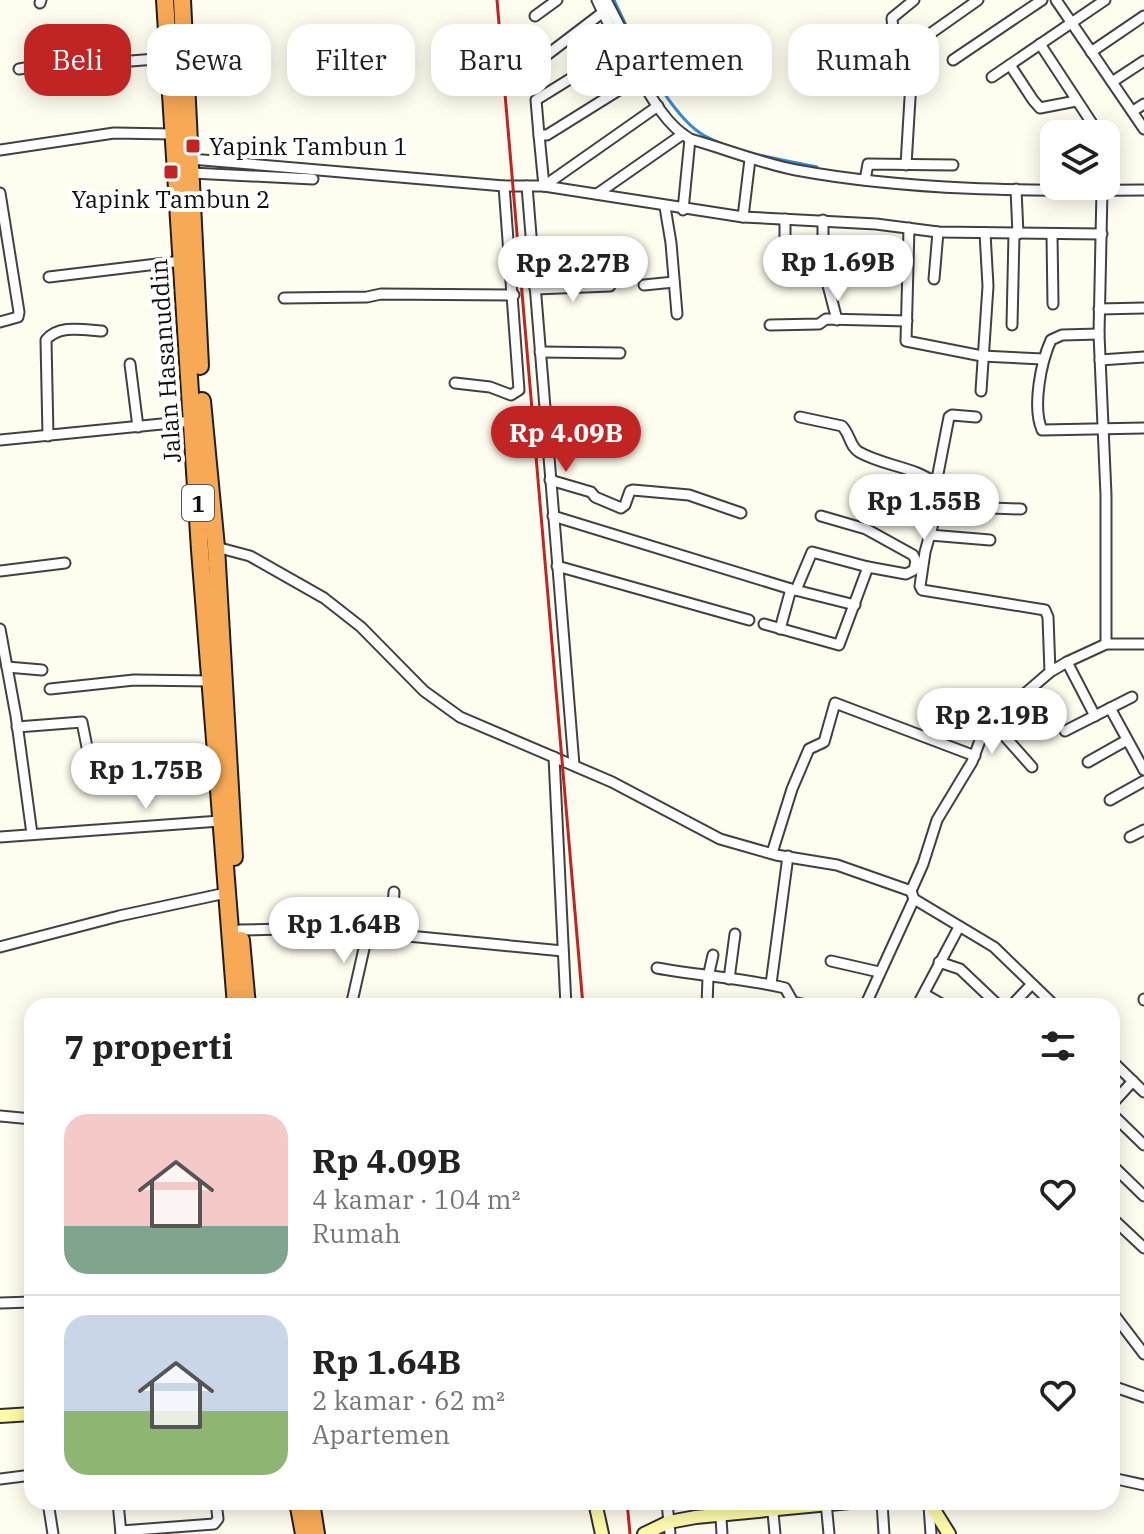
<!DOCTYPE html>
<html lang="id">
<meta charset="utf-8">
<style>
:root{--surface:#fff;--page:#f2f2f2;--text:#222;--muted:#767676;--line:#e0e0e0;--accent:#c12523}
body{margin:0;font-family:"IBM Plex Serif",serif;background:var(--page);color:var(--text);height:100vh;display:flex;flex-direction:column;font-size:30px;white-space:nowrap}
*{box-sizing:border-box;margin:0}
p{font-size:26px;color:var(--muted)}
.icon{flex:none;width:44px;height:44px;fill:none;stroke:currentColor;stroke-width:2;stroke-linecap:round;stroke-linejoin:round}
.map{position:relative;flex:1;overflow:hidden}
.details{position:absolute;left:24px;top:998px;width:1096px;height:512px;display:flex;flex-direction:column;background:var(--surface);border-radius:24px;box-shadow:0 4px 20px #0003}
.details>*{flex:none}
.banner{position:absolute;left:24px;top:24px;width:1096px;height:72px;display:flex;gap:16px}
.tools{position:absolute;left:1040px;top:120px;display:grid;gap:16px}
.tools a{display:grid;place-items:center;width:80px;height:80px;border-radius:16px;background:var(--surface);box-shadow:0 4px 20px #0003;font-size:40px}
.price{position:absolute;translate:-50% -68px;padding:0 18px;border-radius:28px;background:#fff;color:#222;font-size:26px;line-height:52px;filter:drop-shadow(0 2px 4px #0008)}
.price::after{content:'';position:absolute;left:50%;top:48px;width:24px;height:18px;margin-left:-12px;background:inherit;clip-path:polygon(0 0,100% 0,50% 100%)}
.price.active{background:var(--accent);color:#fff}
ul{padding:0;list-style:none}
li{display:flex;align-items:center;gap:24px;height:200px;padding:0 40px}
li+li{border-top:2px solid var(--line)}
li span{display:grid;place-items:center;flex:none;width:224px;height:160px;border-radius:24px;color:#555}
li>.icon{margin-inline-start:auto}
span .icon{width:96px;height:96px;fill:#fffc;stroke-width:1}
li b{font-size:34px}
h2{display:flex;justify-content:space-between;align-items:center;height:96px;padding:0 40px;font-size:34px}
.tag{padding:0 28px;border-radius:24px;background:var(--surface);box-shadow:0 4px 20px #0003;font-size:28px;line-height:72px}
.tag.active{background:var(--accent);color:#fff}
.map>svg:first-child{display:block}
</style>
<div class="map">
<svg width="1144" height="1534" viewBox="0 0 1144 1534">
<rect width="100%" height="100%" fill="#fffdef"/>
<g fill="none" stroke-linecap="round" stroke-linejoin="round">
<path stroke="#388ad0" stroke-width="3" d="M614,0C631,37 670,117 705,136C739,154 781,159 817,167"/>
<defs>
<g id="street">
<path d="M597,0L620,48L626,54C644,83 661,122 690,139C726,149 760,163 796,170C910,191 1028,191 1144,190"/>
<polyline points="606,0 632,50 632,52 626,54"/>
<polyline points="914,0 892,18 893,31 904,45 917,43 978,0"/>
<polyline points="1056,0 1144,129"/>
<polyline points="40,3 41,0"/>
<polyline points="535,16 557,0"/>
<polyline points="1040,44 1099,134"/>
<polyline points="620,48 536,100 539,135 547,135 640,77"/>
<polyline points="1091,52 1144,16"/>
<polyline points="953,60 1042,0"/>
<polyline points="539,61 602,13"/>
<polyline points="1010,65 1033,100 1040,108 1076,101"/>
<polyline points="19,69 66,61 105,63 169,58"/>
<polyline points="992,77 1105,0"/>
<polyline points="1112,82 1144,61"/>
<polyline points="1133,111 1144,104"/>
<polyline points="539,135 544,186"/>
<polyline points="1106,144 1108,147"/>
<polyline points="0,150 114,133 172,134"/>
<polyline points="191,159 504,186 544,186 743,217 876,224 938,232 1102,234"/>
<polyline points="906,165 912,65"/>
<polyline points="192,173 313,179"/>
<polyline points="865,180 868,164 953,165"/>
<polyline points="527,186 574,765"/>
<polyline points="544,186 658,106"/>
<polyline points="1016,189 1018,234"/>
<polyline points="1102,190 1099,334 1106,495 1106,644"/>
<polyline points="0,193 19,312 18,317 0,322"/>
<polyline points="597,194 683,134"/>
<polyline points="665,207 671,243 677,314"/>
<polyline points="683,210 690,139"/>
<polyline points="743,217 750,159"/>
<polyline points="785,219 785,255 788,257 790,273 825,270"/>
<polyline points="823,220 823,266 837,320"/>
<polyline points="909,228 906,341 982,356 1043,359"/>
<polyline points="1052,235 1053,304"/>
<path d="M532,260L552,263C561,250 582,257 596,258"/>
<polyline points="49,277 182,261"/>
<polyline points="934,279 938,232"/>
<polyline points="644,285 674,282"/>
<polyline points="535,289 610,286"/>
<polyline points="284,298 367,297 381,294 514,295"/>
<polyline points="1099,309 1144,308"/>
<polyline points="770,325 819,324 826,319 907,321"/>
<polyline points="1012,325 1014,234"/>
<path d="M1099,334L1062,335L1051,340C1041,362 1032,407 1042,430L1144,428"/>
<polyline points="540,352 620,353"/>
<polyline points="1100,360 1144,357"/>
<polyline points="130,364 138,427"/>
<polyline points="455,383 490,387 511,395 519,390 504,186"/>
<polyline points="981,391 988,286 985,233"/>
<path d="M800,417L842,426C850,434 850,447 859,452C883,466 917,467 936,484L938,506L925,552L920,586L922,590L1045,610L1048,617L1050,672"/>
<path d="M48,436L46,340C59,324 84,330 102,331"/>
<polyline points="0,440 192,421"/>
<polyline points="550,480 591,492 595,497 621,508 625,505 630,491 633,490 689,495 741,513"/>
<polyline points="936,484 949,417 952,415 976,417"/>
<polyline points="938,506 1021,509"/>
<polyline points="553,516 791,589 855,605"/>
<polyline points="821,516 866,529 913,555 916,561 914,570 906,574 868,567"/>
<polyline points="930,535 990,540"/>
<polyline points="216,547 250,556 324,598 361,627 424,691 460,717 612,782 720,839 776,855 837,865 911,891"/>
<polyline points="557,566 749,620"/>
<polyline points="0,571 65,563"/>
<polyline points="764,624 839,645 868,567 812,552 796,590"/>
<polyline points="0,629 16,716 32,834"/>
<polyline points="780,629 791,589"/>
<polyline points="1067,662 1095,716"/>
<polyline points="7,667 42,670"/>
<polyline points="50,689 134,680 211,681"/>
<polyline points="1017,701 1037,728"/>
<polyline points="1110,708 1144,770"/>
<polyline points="992,722 1032,767"/>
<polyline points="17,727 82,722 88,752 92,757 142,753 217,754"/>
<polyline points="1065,731 1132,697"/>
<polyline points="554,757 566,1006"/>
<polyline points="1088,762 1127,740"/>
<polyline points="1110,800 1144,781"/>
<polyline points="0,837 220,821"/>
<polyline points="1130,837 1144,830"/>
<polyline points="772,853 792,789 809,749 824,742 835,703 975,756"/>
<polyline points="240,930 326,928 563,951"/>
<polyline points="391,933 394,892"/>
<polyline points="0,947 119,916 226,893"/>
<polyline points="831,961 879,972"/>
<polyline points="939,962 960,969 999,1006"/>
<path d="M657,968C700,976 743,978 785,988L793,1002L811,1006"/>
<polyline points="729,979 735,934"/>
<polyline points="771,984 788,856"/>
<polyline points="924,994 945,1006"/>
<polyline points="1144,999 1144,1000"/>
<polyline points="351,1006 368,931"/>
<polyline points="707,1006 708,977 713,955"/>
<polyline points="865,1006 914,899"/>
<polyline points="917,1006 959,927"/>
<polyline points="1011,1006 1032,984"/>
<polyline points="1055,1006 994,947 914,899 911,891 923,864 937,820 972,762 982,735 992,722 1050,672 1067,662 1106,644 1144,644"/>
<polyline points="1112,1061 1144,1092"/>
<polyline points="1112,1104 1133,1081"/>
<polyline points="1112,1114 1144,1145"/>
<polyline points="0,1116 32,1119"/>
<polyline points="1112,1165 1144,1196"/>
<polyline points="1112,1218 1144,1248"/>
<polyline points="0,1303 32,1302"/>
<polyline points="1112,1312 1144,1354"/>
<polyline points="1112,1386 1144,1397"/>
<polyline points="1112,1478 1144,1485"/>
<polyline points="0,1479 32,1475"/>
<polyline points="48,1502 53,1534"/>
<polyline points="118,1502 121,1534"/>
<polyline points="667,1502 670,1534"/>
<polyline points="720,1502 722,1534"/>
<polyline points="772,1502 775,1534"/>
<polyline points="826,1502 829,1534"/>
<polyline points="882,1502 884,1534"/>
<polyline points="929,1506 931,1534"/>
<polyline points="121,1531 214,1524 218,1519 216,1502"/>
</g>
<g id="secondary">
<polyline points="0,1416 32,1414"/>
<polyline points="595,1502 602,1534"/>
<polyline points="929,1502 949,1534"/>
<polyline points="644,1534 669,1522 696,1517 850,1502"/>
</g>
<g id="highway">
<polyline points="165,0 200,550 236,1006"/>
<polyline points="182,0 200,366"/>
<polyline points="202,401 216,547 234,857"/>
<polyline points="241,940 247,1006"/>
<polyline points="298,1502 304,1534"/>
<polyline points="311,1502 316,1534"/>
</g>
</defs>
<use href="#street" stroke="#414141" stroke-width="13"/>
<use href="#secondary" stroke="#303030" stroke-width="16"/>
<use href="#highway" stroke="#1f1f1f" stroke-width="20"/>
<use href="#street" stroke="#fff" stroke-width="9"/>
<use href="#secondary" stroke="#fffbaa" stroke-width="12"/>
<use href="#highway" stroke="#f7a955" stroke-width="16"/>
<g stroke="#c12523" stroke-width="3">
<polyline points="497,0 583,1006"/>
<polyline points="627,1502 630,1534"/>
</g>
</g>
<g fill="#c12523" stroke="#fff" stroke-width="3">
<rect x="185" y="138" width="16" height="16" rx="4"/>
<rect x="163" y="164" width="16" height="16" rx="4"/>
</g>
<g text-anchor="middle" dominant-baseline="central" stroke-width="8" stroke-linejoin="round" paint-order="stroke">
<rect fill="#fff" stroke="#565656" stroke-width="2" x="182" y="485" width="32" height="36" rx="6"/>
<g font-size="22" font-weight="bold" fill="#0e0e0e">
<text x="198" y="503">1</text>
</g>
<g font-size="24" fill="#0e0e0e" stroke="#fff" text-anchor="start">
<text x="209" y="146">Yapink Tambun 1</text>
<text x="171" y="199" text-anchor="middle">Yapink Tambun 2</text>
</g>
<g font-size="24" fill="#0e0e0e" stroke="#fff">
<text transform="translate(165 361) rotate(-94)">Jalan Hasanuddin</text>
</g>
</g>
</svg>
<div class="tools">
<a><svg class="icon" aria-label="layers" viewBox="0 0 24 24"><path d="M12 4l9 5-9 5-9-5zM3 14l9 5 9-5"/></svg></a>
</div>
<b class="price" style="left:838px;top:303px">Rp 1.69B</b>
<b class="price" style="left:573px;top:304px">Rp 2.27B</b>
<b class="price active" style="left:566px;top:474px">Rp 4.09B</b>
<b class="price" style="left:924px;top:542px">Rp 1.55B</b>
<b class="price" style="left:992px;top:756px">Rp 2.19B</b>
<b class="price" style="left:146px;top:811px">Rp 1.75B</b>
<b class="price" style="left:344px;top:965px">Rp 1.64B</b>
<div class="banner">
<a class="tag active">Beli</a>
<a class="tag">Sewa</a>
<a class="tag">Filter</a>
<a class="tag">Baru</a>
<a class="tag">Apartemen</a>
<a class="tag">Rumah</a>
</div>
<section class="details">
<h2>7 properti<svg class="icon" aria-label="filters" viewBox="0 0 24 24"><path d="M4 7h16M4 17h16"/><circle cx="9" cy="7" r="2"/><circle cx="15" cy="17" r="2"/></svg></h2>
<ul>
<li><span style="background:linear-gradient(#f6c9c9 70%,#7fa58c 0)"><svg class="icon" aria-label="home" viewBox="0 0 24 24"><path d="M3 11l9-7 9 7M6 9v11h12V9"/></svg></span><div><b>Rp 4.09B</b><p>4 kamar · 104 m²</p><p>Rumah</p></div><svg class="icon" aria-label="heart" viewBox="0 0 24 24"><path d="M12 20l-8-8c-3-5 5-10 8-4 3-6 11-1 8 4z"/></svg></li>
<li><span style="background:linear-gradient(#c9d6e8 60%,#8fb573 0)"><svg class="icon" aria-label="home" viewBox="0 0 24 24"><path d="M3 11l9-7 9 7M6 9v11h12V9"/></svg></span><div><b>Rp 1.64B</b><p>2 kamar · 62 m²</p><p>Apartemen</p></div><svg class="icon" aria-label="heart" viewBox="0 0 24 24"><path d="M12 20l-8-8c-3-5 5-10 8-4 3-6 11-1 8 4z"/></svg></li>
</ul>
</section>
</div>
